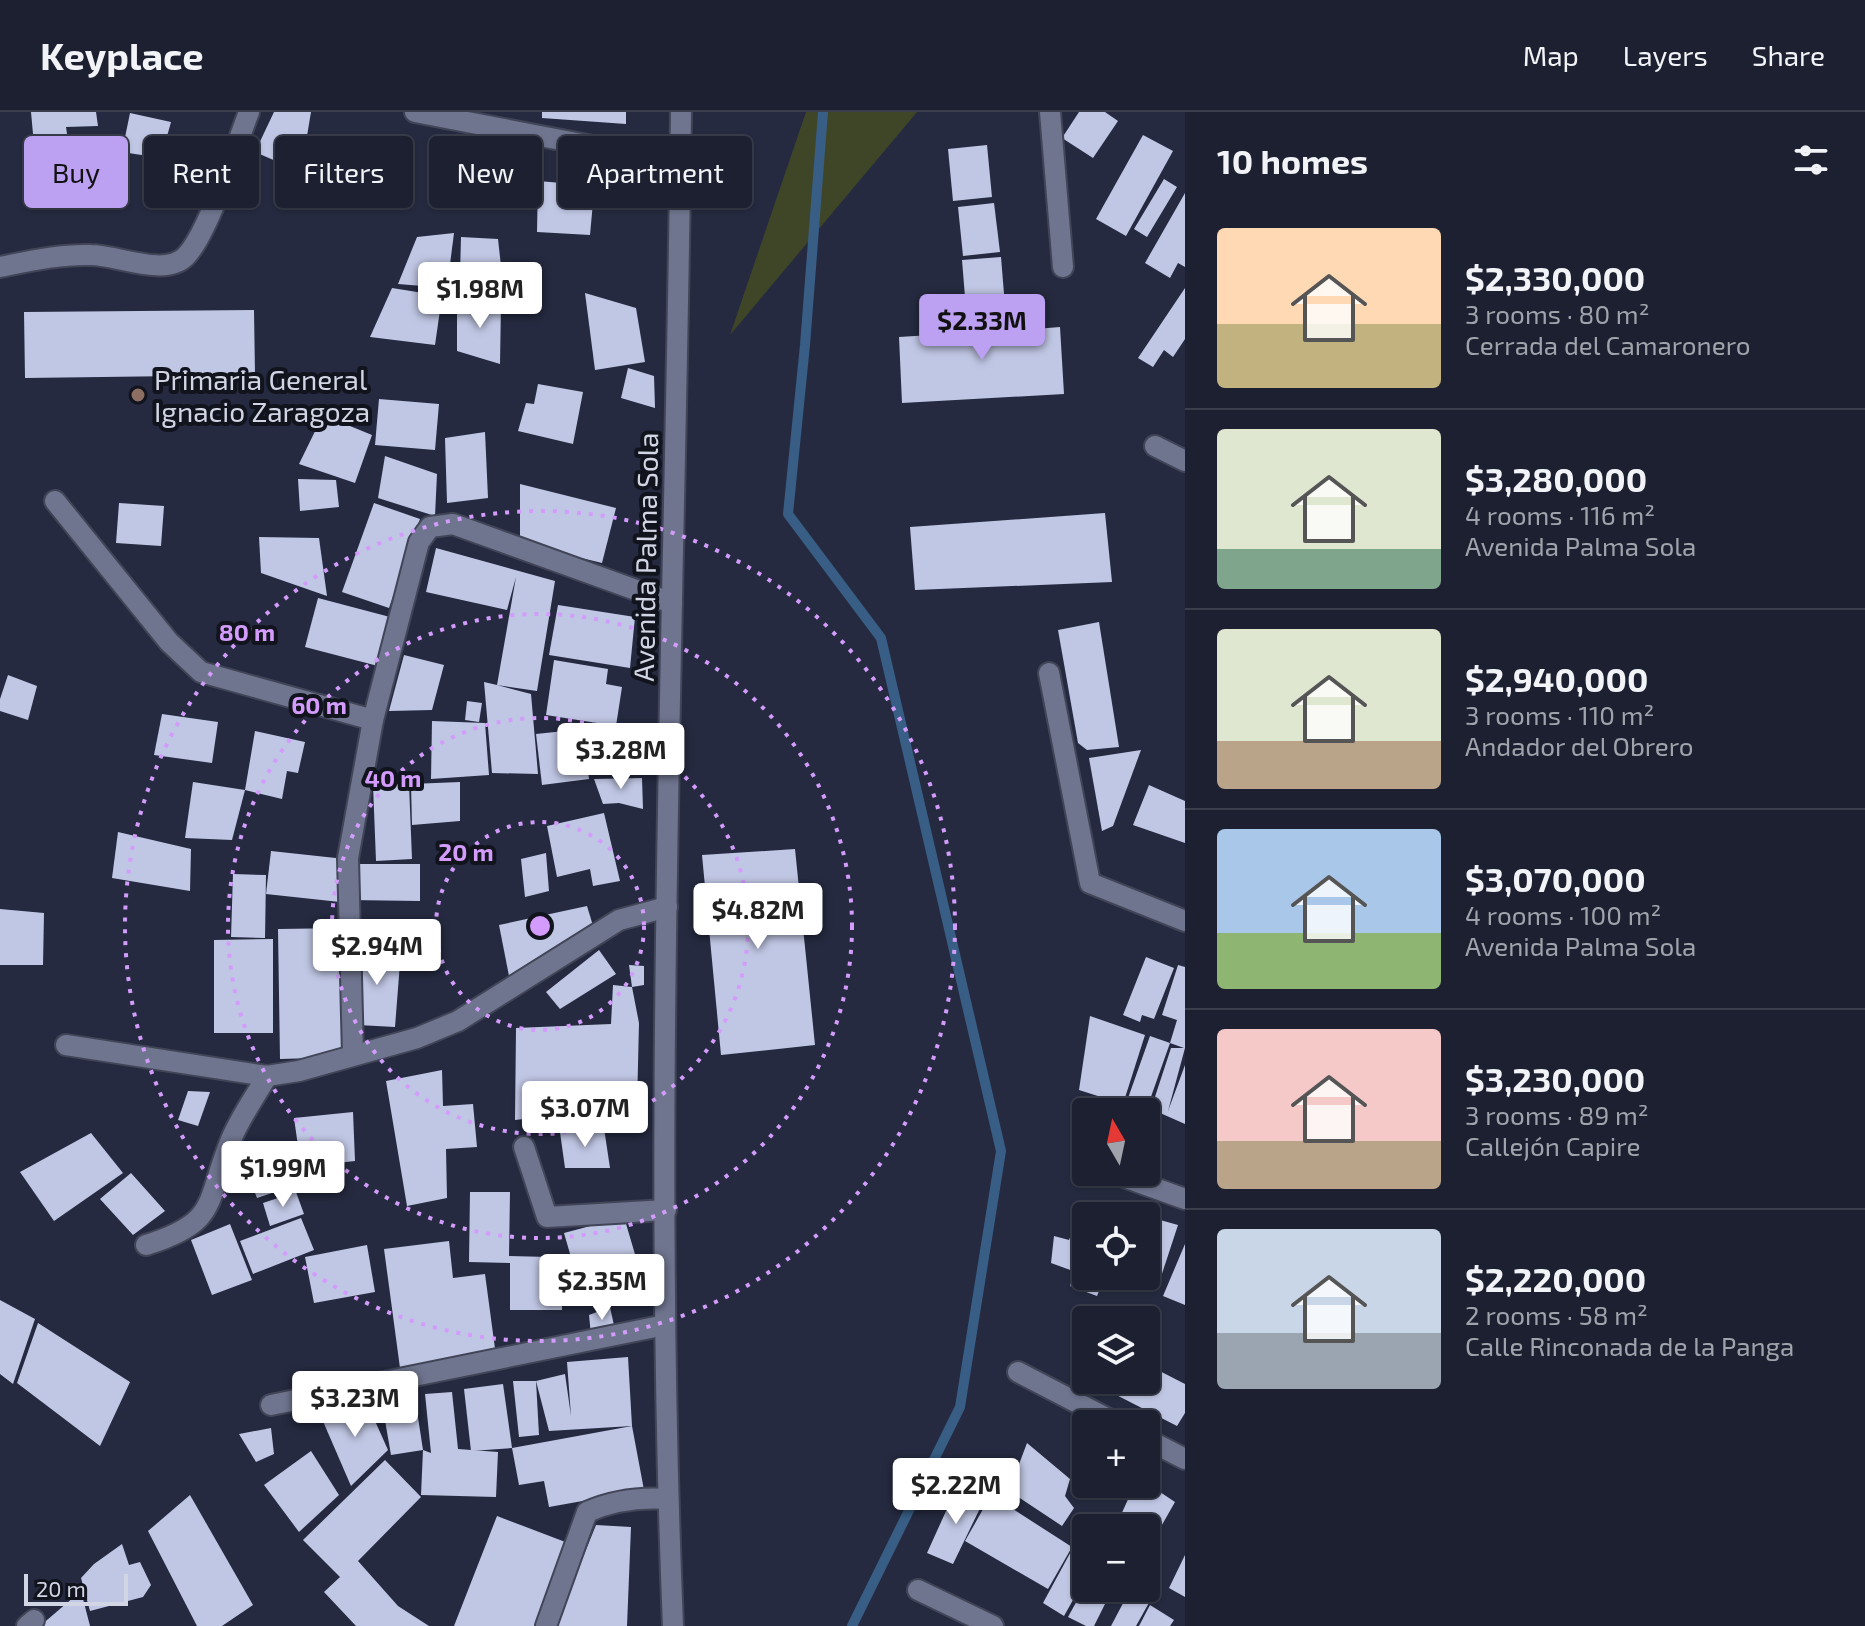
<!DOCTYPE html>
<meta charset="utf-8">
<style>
:root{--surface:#1c2030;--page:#252838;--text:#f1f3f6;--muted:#a0a3ab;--line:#3a3e4c;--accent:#bca0f2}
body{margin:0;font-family:"Exo 2",sans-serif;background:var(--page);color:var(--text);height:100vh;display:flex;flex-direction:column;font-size:30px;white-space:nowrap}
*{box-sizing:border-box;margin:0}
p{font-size:26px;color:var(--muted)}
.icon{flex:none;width:44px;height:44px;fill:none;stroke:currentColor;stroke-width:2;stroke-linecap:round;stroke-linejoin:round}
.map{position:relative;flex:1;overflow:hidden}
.sheet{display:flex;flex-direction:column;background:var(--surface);width:680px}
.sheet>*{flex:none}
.hud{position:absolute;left:24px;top:24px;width:760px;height:72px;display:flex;gap:16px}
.needle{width:52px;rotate:351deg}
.buttons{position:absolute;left:1072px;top:986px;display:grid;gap:16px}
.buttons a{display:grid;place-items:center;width:88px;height:88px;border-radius:8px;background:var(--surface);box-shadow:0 2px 6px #0004,0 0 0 2px var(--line);font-size:40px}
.scale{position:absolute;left:24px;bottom:20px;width:104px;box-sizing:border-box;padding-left:8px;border:4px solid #d1d5e4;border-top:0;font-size:22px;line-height:28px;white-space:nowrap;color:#d1d5e4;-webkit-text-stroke:6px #11131d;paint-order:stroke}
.price{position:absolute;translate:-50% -68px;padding:0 18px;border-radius:8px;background:#fff;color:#222;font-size:26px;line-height:52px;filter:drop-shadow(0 2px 4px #0008)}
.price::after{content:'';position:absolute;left:50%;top:48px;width:24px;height:18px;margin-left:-12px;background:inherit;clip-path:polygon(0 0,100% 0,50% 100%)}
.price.active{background:var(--accent);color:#111}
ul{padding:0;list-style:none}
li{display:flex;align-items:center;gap:24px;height:200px;padding:0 32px}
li+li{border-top:2px solid var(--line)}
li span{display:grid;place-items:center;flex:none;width:224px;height:160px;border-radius:8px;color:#555}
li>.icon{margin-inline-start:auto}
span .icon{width:96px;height:96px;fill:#fffc;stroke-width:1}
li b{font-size:34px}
h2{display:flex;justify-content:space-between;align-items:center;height:96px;padding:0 32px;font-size:34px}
.tag{padding:0 28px;border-radius:8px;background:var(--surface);box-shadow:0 2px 6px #0004,0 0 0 2px var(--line);font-size:28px;line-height:72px}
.tag.active{background:var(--accent);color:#111}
header{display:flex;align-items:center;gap:48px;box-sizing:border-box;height:112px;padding:0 40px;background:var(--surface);border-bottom:2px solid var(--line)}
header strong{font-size:38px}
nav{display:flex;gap:44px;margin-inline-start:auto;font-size:28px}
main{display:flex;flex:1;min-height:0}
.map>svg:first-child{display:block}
</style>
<header>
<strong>Keyplace</strong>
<nav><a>Map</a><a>Layers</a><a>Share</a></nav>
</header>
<main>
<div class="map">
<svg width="1185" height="1514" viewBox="0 0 1185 1514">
<rect width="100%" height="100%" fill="#252a40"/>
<polygon fill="#3f4627" points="806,0 917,0 730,223"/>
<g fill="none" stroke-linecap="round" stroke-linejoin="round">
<polyline stroke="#385e85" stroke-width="10" points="823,0 805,233 788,402 881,526 1001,1039 960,1295 852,1514"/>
</g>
<g fill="#c0c7e4">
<polygon points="31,0 96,0 98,14 66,15 67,22 34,33"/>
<polygon points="274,0 311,0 301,60 255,40"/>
<polygon points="542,0 626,0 626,12 542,6"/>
<polygon points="1079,0 1105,0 1118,9 1093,46 1062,26"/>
<polygon points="130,1 171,10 161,46 122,40"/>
<polygon points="1143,23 1173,39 1126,124 1096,107"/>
<polygon points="987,33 992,85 953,89 948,37"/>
<polygon points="562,62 595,68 590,123 537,120 538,69 562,71"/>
<polygon points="1164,67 1177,75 1147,125 1134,117"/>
<polygon points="1185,81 1185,155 1178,151 1170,166 1145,151"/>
<polygon points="994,91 1000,140 963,144 958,95"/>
<polygon points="454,121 447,176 398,172 417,125"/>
<polygon points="461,125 498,127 502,163 460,163"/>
<polygon points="1001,145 1005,194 966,197 962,148"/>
<polygon points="392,176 442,184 435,233 370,225"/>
<polygon points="1185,176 1185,227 1173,245 1164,238 1153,255 1138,246"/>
<polygon points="585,181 636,196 645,250 595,258"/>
<polygon points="457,190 501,191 500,252 457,239"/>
<polygon points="254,198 255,263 25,266 24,200"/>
<polygon points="1008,199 1009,219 1060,215 1064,282 902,291 899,225 963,221 963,202"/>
<polygon points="628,256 654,264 655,296 621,286"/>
<polygon points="538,272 583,280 573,332 518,319 526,291 534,292"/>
<polygon points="379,287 439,292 435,338 375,333"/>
<polygon points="323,303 372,323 355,371 299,352"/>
<polygon points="485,320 488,386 447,391 445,326"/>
<polygon points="385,344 437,362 435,404 378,386"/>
<polygon points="298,367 336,368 339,395 300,399"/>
<polygon points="520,372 616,396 602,451 520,431"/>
<polygon points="119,391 164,394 161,434 116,431"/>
<polygon points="374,391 420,407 389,496 342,480"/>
<polygon points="1105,401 1112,470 915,478 910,415"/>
<polygon points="259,425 319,426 327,484 261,461"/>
<polygon points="436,436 555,469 537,579 497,573 531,582 538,662 492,661 484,570 497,573 516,465 507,498 426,480"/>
<polygon points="318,486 390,505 378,554 305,535"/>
<polygon points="558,493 635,505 630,556 549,543"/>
<polygon points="1099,510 1119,635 1087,638 1078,631 1058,518"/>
<polygon points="404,543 444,553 432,598 389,599"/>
<polygon points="554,548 608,557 606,572 622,575 616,614 546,603"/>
<polygon points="8,563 37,574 28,608 0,599 0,587"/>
<polygon points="467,589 482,591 479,610 465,608"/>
<polygon points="162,602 218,610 212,651 154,643"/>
<polygon points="432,609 485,611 489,663 431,667"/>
<polygon points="583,617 589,667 542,673 536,622"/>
<polygon points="255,619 305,630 298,661 287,659 282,687 245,678"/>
<polygon points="1141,638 1113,714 1102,719 1089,646"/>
<polygon points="642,666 643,697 619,691 603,692 594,667"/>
<polygon points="193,670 245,678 232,728 185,726"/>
<polygon points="460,670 460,709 412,713 411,672"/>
<polygon points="409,672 412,747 376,749 373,673"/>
<polygon points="1149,673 1185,689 1185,731 1133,713"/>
<polygon points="604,701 620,769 593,774 590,757 557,765 547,714"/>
<polygon points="118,720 191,737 190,779 112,766"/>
<polygon points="795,737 815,933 721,943 702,743"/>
<polygon points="271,739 345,747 340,790 266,782"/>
<polygon points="546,741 549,779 525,785 521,747"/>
<polygon points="349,752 420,752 420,789 349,788"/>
<polygon points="233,762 266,763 265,826 231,825"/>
<polygon points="587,794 594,817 509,864 499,813"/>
<polygon points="0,797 44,801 43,853 0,853"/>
<polygon points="346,816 349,945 280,947 278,817"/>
<polygon points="273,827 273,921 214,921 214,828"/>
<polygon points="355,838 401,838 395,915 358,913"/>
<polygon points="599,838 616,862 560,897 546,880"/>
<polygon points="1146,845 1174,856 1154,907 1142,903 1140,910 1123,903"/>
<polygon points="629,853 644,854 644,873 632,875"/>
<polygon points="1178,853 1185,855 1185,936 1168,999 1185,953 1185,1012 1151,997 1171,936 1184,936 1170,931 1177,908 1162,903"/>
<polygon points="613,873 632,875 639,911 637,994 515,1008 516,916 611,912"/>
<polygon points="1090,904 1145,923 1123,992 1079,978"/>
<polygon points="1150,924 1170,931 1147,996 1127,989"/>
<polygon points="442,958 443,994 473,992 477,1035 446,1037 447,1086 407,1094 386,969"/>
<polygon points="188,979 210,980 198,1014 178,1008"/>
<polygon points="353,1000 355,1049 301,1055 294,1006"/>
<polygon points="604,1016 610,1056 565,1056 560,1020"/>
<polygon points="91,1021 123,1061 54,1109 20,1060"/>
<polygon points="289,1040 293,1074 257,1086 244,1052"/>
<polygon points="131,1061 165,1099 133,1123 100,1087"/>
<polygon points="296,1080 304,1102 270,1114 263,1091"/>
<polygon points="470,1080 510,1080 509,1144 549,1145 548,1173 562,1173 562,1198 510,1198 510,1151 469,1150"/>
<polygon points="1095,1089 1112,1096 1109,1104 1090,1104"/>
<polygon points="1146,1104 1178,1113 1157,1177 1135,1164 1146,1164"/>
<polygon points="624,1105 637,1149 577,1166 564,1121"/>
<polygon points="301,1106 314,1138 253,1162 240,1129"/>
<polygon points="230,1112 252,1168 212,1183 191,1128"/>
<polygon points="1075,1112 1086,1118 1086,1164 1105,1164 1097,1184 1070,1174 1073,1159 1051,1151 1054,1124 1069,1128"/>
<polygon points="449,1129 453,1166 485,1162 496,1244 400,1256 384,1137"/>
<polygon points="1185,1132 1185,1193 1163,1184"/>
<polygon points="367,1133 375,1180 314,1191 305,1145"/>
<polygon points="0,1188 35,1207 13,1272 0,1262"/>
<polygon points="610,1195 615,1218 591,1223 589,1203"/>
<polygon points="38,1211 130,1270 100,1334 17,1271"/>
<polygon points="628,1245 632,1314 549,1319 536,1269 565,1262 571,1304 567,1250"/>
<polygon points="1146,1252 1185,1272 1185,1301 1177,1314 1087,1268 1146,1268"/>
<polygon points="513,1269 536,1269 539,1323 519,1325"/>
<polygon points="503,1272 512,1336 471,1339 464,1277"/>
<polygon points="452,1280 458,1337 498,1340 496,1385 421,1383 423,1338 431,1341 425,1282"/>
<polygon points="415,1286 423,1338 391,1343 382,1291"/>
<polygon points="367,1291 388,1338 351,1374 319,1300"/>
<polygon points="632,1314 644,1378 549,1395 544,1369 519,1373 512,1336"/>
<polygon points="271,1316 274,1342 256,1350 239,1322"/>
<polygon points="1027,1331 1070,1367 1065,1384 1074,1396 1062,1414 1009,1379"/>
<polygon points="311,1339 339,1383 299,1420 264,1373"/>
<polygon points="385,1348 421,1385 358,1449 398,1494 429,1514 356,1514 324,1480 340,1465 303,1428"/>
<polygon points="1135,1372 1148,1372 1175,1390 1146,1441 1146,1416 1115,1416"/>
<polygon points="956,1377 985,1386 953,1452 927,1441"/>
<polygon points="190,1383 253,1493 222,1514 197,1514 148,1419"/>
<polygon points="991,1383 1072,1435 1048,1477 965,1429"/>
<polygon points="497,1404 568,1431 536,1514 454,1514"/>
<polygon points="596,1413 631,1415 627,1514 555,1514"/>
<polygon points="1081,1421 1086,1424 1086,1465 1064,1504 1043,1491"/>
<polygon points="122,1432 129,1453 140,1450 151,1473 143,1485 90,1499 81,1466 94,1452"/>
<polygon points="1185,1443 1185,1485 1169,1476"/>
<polygon points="1084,1476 1113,1476 1094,1514 1086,1514 1068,1505"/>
<polygon points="1130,1478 1150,1489 1136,1514 1111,1514"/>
<polygon points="81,1479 90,1514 40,1514"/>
<polygon points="1150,1493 1174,1508 1170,1514 1139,1514"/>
</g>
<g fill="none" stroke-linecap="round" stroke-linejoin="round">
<defs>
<g id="minor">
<polyline points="415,0 681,51"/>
<polyline points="1050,0 1063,155"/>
<path d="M0,155C30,149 60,142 91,143C117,143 164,165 185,145C208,123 236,33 249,0"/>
<polyline points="1155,334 1185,349"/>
<polyline points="55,389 169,530 201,560 373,608"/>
<polyline points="1049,561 1090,771 1185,809"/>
<polyline points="66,933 267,964 299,959 417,926 458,909 619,808 667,795"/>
<polyline points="353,943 348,746 373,608 419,430 430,415 453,412 672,491"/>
<polyline points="524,1035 547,1105 666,1098"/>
<polyline points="1110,1060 1185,1087"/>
<path d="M146,1133C219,1110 205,1092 230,1030C239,1007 255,985 267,964"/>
<polyline points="1018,1260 1118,1312"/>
<polyline points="271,1293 665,1213"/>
<polyline points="1146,1327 1185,1347"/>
<polyline points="918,1478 993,1514"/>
<polyline points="27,1514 34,1508"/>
<path d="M546,1514L587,1400C614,1388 639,1385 668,1387"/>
<path d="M673,1514C652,1011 675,504 681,0"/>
</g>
</defs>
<use href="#minor" stroke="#414557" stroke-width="24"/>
<use href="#minor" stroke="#6f758f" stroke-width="20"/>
</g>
<g fill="none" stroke="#d39cfc" stroke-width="4" stroke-dasharray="4 8">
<circle cx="540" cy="814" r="104"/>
<circle cx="540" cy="814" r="208"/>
<circle cx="540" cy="814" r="312"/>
<circle cx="540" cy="814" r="415"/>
</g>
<circle fill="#8d6e63" stroke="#11131d" stroke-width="3" cx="138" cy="283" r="8"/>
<g text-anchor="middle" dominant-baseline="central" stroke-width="8" stroke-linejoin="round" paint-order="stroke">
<g font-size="28" fill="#d1d5e4" stroke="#11131d" text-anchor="start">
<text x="154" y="267">Primaria General<tspan x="154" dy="32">Ignacio Zaragoza</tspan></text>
</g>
<g font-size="28" fill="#d1d5e4" stroke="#11131d">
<text transform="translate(645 445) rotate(-89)">Avenida Palma Sola</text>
</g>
</g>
<circle cx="540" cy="814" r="12" fill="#d39cfc" stroke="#11131d" stroke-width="4"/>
<g font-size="24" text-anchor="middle" font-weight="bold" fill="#d39cfc" stroke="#11131d" stroke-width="8" stroke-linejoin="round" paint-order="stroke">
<text x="247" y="529">80 m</text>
<text x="319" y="602">60 m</text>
<text x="393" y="675">40 m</text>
<text x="466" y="749">20 m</text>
</g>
</svg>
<div class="buttons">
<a><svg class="needle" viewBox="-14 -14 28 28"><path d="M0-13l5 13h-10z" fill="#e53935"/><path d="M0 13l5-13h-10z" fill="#a0a3ab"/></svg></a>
<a><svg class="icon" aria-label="locate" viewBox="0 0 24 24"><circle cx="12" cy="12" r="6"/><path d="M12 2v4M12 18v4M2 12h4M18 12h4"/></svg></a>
<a><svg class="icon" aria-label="layers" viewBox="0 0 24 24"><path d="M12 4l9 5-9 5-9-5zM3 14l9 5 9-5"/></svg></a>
<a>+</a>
<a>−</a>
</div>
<div class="scale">20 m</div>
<b class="price" style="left:480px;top:218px">$1.98M</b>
<b class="price active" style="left:982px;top:250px">$2.33M</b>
<b class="price" style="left:621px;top:679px">$3.28M</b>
<b class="price" style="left:758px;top:839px">$4.82M</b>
<b class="price" style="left:377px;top:875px">$2.94M</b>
<b class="price" style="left:585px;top:1037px">$3.07M</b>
<b class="price" style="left:283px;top:1097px">$1.99M</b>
<b class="price" style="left:602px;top:1210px">$2.35M</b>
<b class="price" style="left:355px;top:1327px">$3.23M</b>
<b class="price" style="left:956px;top:1414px">$2.22M</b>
<div class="hud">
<a class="tag active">Buy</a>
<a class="tag">Rent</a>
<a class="tag">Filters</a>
<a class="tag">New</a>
<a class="tag">Apartment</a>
</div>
</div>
<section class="sheet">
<h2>10 homes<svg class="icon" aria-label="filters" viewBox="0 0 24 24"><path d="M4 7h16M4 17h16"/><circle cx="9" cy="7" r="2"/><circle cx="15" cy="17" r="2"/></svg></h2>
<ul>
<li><span style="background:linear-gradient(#ffd9b3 60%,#c2b280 0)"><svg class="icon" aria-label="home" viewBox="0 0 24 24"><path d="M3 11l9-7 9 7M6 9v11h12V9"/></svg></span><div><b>$2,330,000</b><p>3 rooms · 80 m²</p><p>Cerrada del Camaronero</p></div></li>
<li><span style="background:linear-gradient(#dfe7d0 75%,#7fa58c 0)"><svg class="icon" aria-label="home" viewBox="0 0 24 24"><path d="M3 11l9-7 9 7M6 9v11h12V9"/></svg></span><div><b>$3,280,000</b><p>4 rooms · 116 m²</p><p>Avenida Palma Sola</p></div></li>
<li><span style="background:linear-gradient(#dfe7d0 70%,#b9a48a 0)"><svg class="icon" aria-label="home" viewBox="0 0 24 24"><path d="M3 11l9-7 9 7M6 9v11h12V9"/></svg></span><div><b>$2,940,000</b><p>3 rooms · 110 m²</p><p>Andador del Obrero</p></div></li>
<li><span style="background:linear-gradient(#a9c7e8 65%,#8fb573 0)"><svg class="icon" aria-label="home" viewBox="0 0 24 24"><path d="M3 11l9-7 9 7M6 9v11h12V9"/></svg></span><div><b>$3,070,000</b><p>4 rooms · 100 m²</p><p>Avenida Palma Sola</p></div></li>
<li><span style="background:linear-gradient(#f6c9c9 70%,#b9a48a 0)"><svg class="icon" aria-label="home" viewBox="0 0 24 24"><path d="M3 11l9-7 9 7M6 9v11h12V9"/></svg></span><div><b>$3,230,000</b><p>3 rooms · 89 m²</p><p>Callejón Capire</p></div></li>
<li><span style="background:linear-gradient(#c9d6e8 65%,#9aa5b1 0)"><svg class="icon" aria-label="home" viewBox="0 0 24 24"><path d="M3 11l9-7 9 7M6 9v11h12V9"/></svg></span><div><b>$2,220,000</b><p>2 rooms · 58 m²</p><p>Calle Rinconada de la Panga</p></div></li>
</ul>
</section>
</main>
